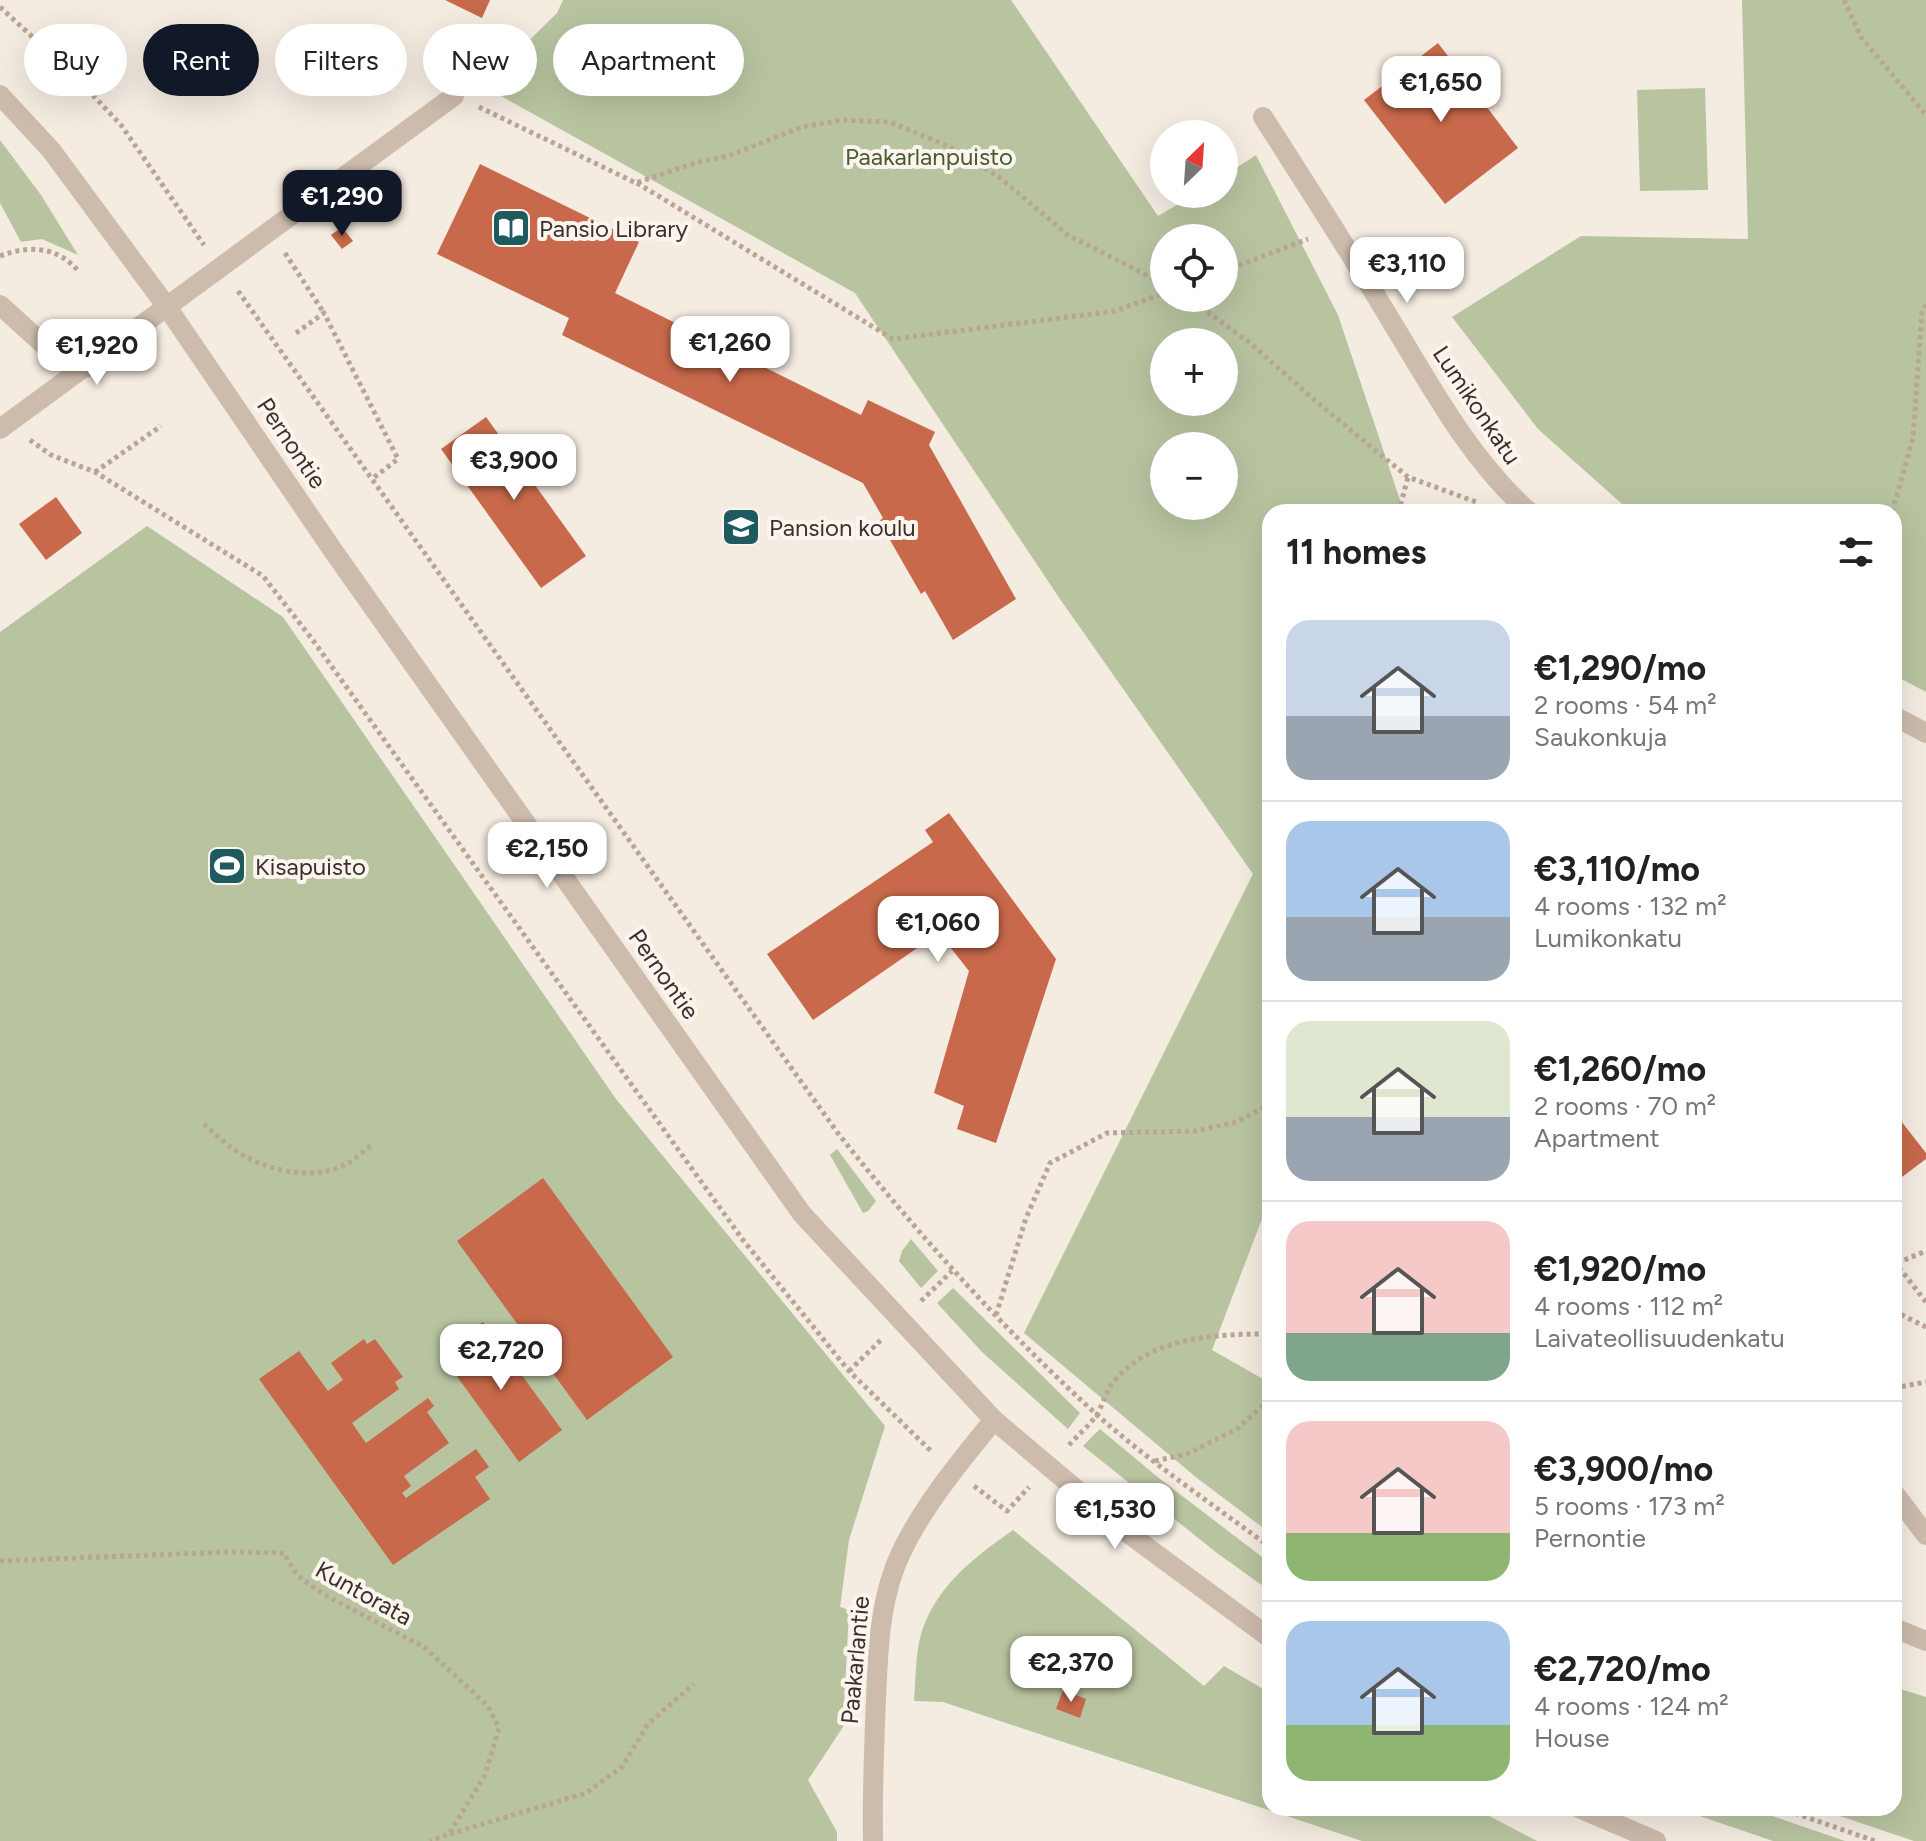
<!DOCTYPE html>
<meta charset="utf-8">
<style>
:root{--surface:#fff;--page:#f2f2f2;--text:#222;--muted:#767676;--line:#e0e0e0;--accent:#111827}
body{margin:0;font-family:Figtree,sans-serif;background:var(--page);color:var(--text);height:100vh;display:flex;flex-direction:column;font-size:30px;white-space:nowrap}
*{box-sizing:border-box;margin:0}
p{font-size:26px;color:var(--muted)}
.icon{flex:none;width:44px;height:44px;fill:none;stroke:currentColor;stroke-width:2;stroke-linecap:round;stroke-linejoin:round}
.map{position:relative;flex:1;overflow:hidden}
.sheet{position:absolute;left:1262px;top:504px;width:640px;height:1312px;display:flex;flex-direction:column;background:var(--surface);border-radius:24px;box-shadow:0 8px 32px #0002}
.sheet>*{flex:none}
.top-card{position:absolute;left:24px;top:24px;width:760px;height:72px;display:flex;gap:16px}
.needle{width:52px;rotate:25deg}
.buttons{position:absolute;left:1150px;top:120px;display:grid;gap:16px}
.buttons a{display:grid;place-items:center;width:88px;height:88px;border-radius:50%;background:var(--surface);box-shadow:0 8px 32px #0002;font-size:40px}
.price{position:absolute;translate:-50% -68px;padding:0 18px;border-radius:16px;background:#fff;color:#222;font-size:26px;line-height:52px;filter:drop-shadow(0 2px 4px #0008)}
.price::after{content:'';position:absolute;left:50%;top:48px;width:24px;height:18px;margin-left:-12px;background:inherit;clip-path:polygon(0 0,100% 0,50% 100%)}
.price.current{background:var(--accent);color:#fff}
ul{padding:0;list-style:none}
li{display:flex;align-items:center;gap:24px;height:200px;padding:0 24px}
li+li{border-top:2px solid var(--line)}
li span{display:grid;place-items:center;flex:none;width:224px;height:160px;border-radius:24px;color:#555}
li>.icon{margin-inline-start:auto}
span .icon{width:96px;height:96px;fill:#fffc;stroke-width:1}
li b{font-size:34px}
h2{display:flex;justify-content:space-between;align-items:center;height:96px;padding:0 24px;font-size:34px}
.pill{padding:0 28px;border-radius:36px;background:var(--surface);box-shadow:0 8px 32px #0002;font-size:28px;line-height:72px}
.pill.current{background:var(--accent);color:#fff}
.map>svg:first-child{display:block}
</style>
<div class="map">
<svg width="1926" height="1841" viewBox="0 0 1926 1841">
<rect width="100%" height="100%" fill="#f4ebe1"/>
<g fill="#b8c4a0" fill-rule="evenodd">
<path d="M563,0H1011L1158,216L1195,194H1224V176L1256,155L1338,315L1404,512H1270V1198L1212,1350L1270,1383V1533L1197,1478L1024,1333L1253,874L1060,599L855,293L483,86L557,13ZM1164,238H1224V298H1164ZM1164,342H1224V402H1164ZM1164,446H1224V506H1164Z"/>
<polygon points="1742,0 1926,0 1926,692 1894,675 1894,512 1631,512 1538,429 1452,317 1581,236 1748,239"/>
<polygon points="1705,88 1708,190 1640,191 1637,90"/>
<polygon points="0,140 41,195 78,255 42,239 21,242 0,203"/>
<polygon points="147,526 283,617 616,1099 885,1426 849,1540 840,1607 849,1610 843,1727 808,1780 837,1832 837,1841 0,1841 0,632"/>
<polygon points="837,1149 876,1201 868,1211 863,1213 830,1155"/>
<polygon points="911,1239 938,1271 921,1288 899,1261 902,1251"/>
<polygon points="953,1288 1080,1413 1068,1429 982,1352 937,1303"/>
<polygon points="1100,1429 1160,1479 1270,1563 1270,1591 1217,1553 1083,1446"/>
<path d="M1013,1530L1204,1686L1224,1666L1270,1693V1808H1474L1537,1841H1362L943,1702L914,1701C916,1679 915,1652 922,1631C938,1584 975,1557 1013,1530Z"/>
<polygon points="1894,1687 1926,1697 1926,1841 1914,1841 1816,1808 1894,1808"/>
<polygon points="1676,1808 1749,1808 1845,1841 1773,1841"/>
</g>
<g fill="#c8694b">
<polygon points="445,0 490,0 482,18"/>
<polygon points="1438,43 1518,148 1445,204 1364,100"/>
<polygon points="480,164 639,242 615,293 861,415 868,400 935,432 929,445 1016,599 953,640 925,591 921,594 879,521 883,518 863,483 562,335 569,318 437,254"/>
<polygon points="342,227 353,241 342,249 331,235"/>
<polygon points="486,417 586,556 541,588 441,449"/>
<polygon points="56,497 82,533 46,560 19,524"/>
<polygon points="949,813 1056,959 996,1143 957,1129 964,1106 934,1093 969,971 939,933 813,1020 767,954 933,842 925,830"/>
<polygon points="1894,1112 1926,1153 1926,1159 1894,1183"/>
<polygon points="543,1178 673,1357 587,1420 457,1241"/>
<polygon points="483,1322 562,1430 519,1462 440,1353"/>
<polygon points="364,1339 367,1344 375,1339 403,1377 395,1382 399,1389 352,1423 366,1443 428,1398 434,1406 427,1412 449,1443 404,1476 411,1486 402,1493 406,1498 476,1449 489,1467 475,1477 490,1499 393,1565 259,1379 299,1351 328,1391 343,1380 331,1363"/>
<polygon points="1063,1690 1086,1699 1080,1718 1056,1709"/>
</g>
<g fill="none" stroke-linecap="round" stroke-linejoin="round">
<g stroke="#b9a596" stroke-width="5" stroke-dasharray="4 4" stroke-linecap="butt">
<polyline points="1844,0 1861,37 1926,115"/>
<polyline points="0,7 76,77 121,125 204,245"/>
<polyline points="479,107 636,183 695,163 728,156 802,127 842,120 890,122 950,147 999,177 1068,235 1164,284"/>
<polyline points="637,183 893,339 1115,311 1164,293"/>
<polyline points="285,253 324,313"/>
<path d="M0,256C29,245 58,246 79,272"/>
<polyline points="1224,271 1308,239"/>
<path d="M238,291L837,1132C916,1232 1001,1327 1096,1414C1150,1462 1212,1504 1270,1547"/>
<polyline points="1188,298 1249,342 1319,404 1408,477 1476,502"/>
<polyline points="296,333 324,313 398,459 372,479"/>
<polyline points="30,440 51,455 95,472 263,576 312,639 743,1240 849,1371 932,1452"/>
<polyline points="95,472 161,426"/>
<polyline points="1403,512 1400,507 1408,477"/>
<polyline points="1892,512 1913,438 1922,312 1926,305"/>
<path d="M204,1124C214,1132 223,1142 233,1149C263,1170 314,1183 348,1163C356,1158 365,1150 373,1144"/>
<polyline points="1894,1261 1926,1302"/>
<polyline points="1897,1263 1926,1251"/>
<polyline points="921,1301 952,1271"/>
<polyline points="1894,1311 1926,1327"/>
<polyline points="996,1315 1026,1218 1050,1163 1107,1133 1195,1131 1237,1122 1270,1104"/>
<polyline points="849,1371 882,1339"/>
<polyline points="1894,1388 1926,1382"/>
<path d="M1069,1445C1078,1435 1091,1424 1098,1413C1104,1401 1106,1391 1115,1380C1153,1336 1217,1334 1270,1334"/>
<polyline points="1155,1461 1187,1454 1237,1429 1270,1399"/>
<polyline points="974,1486 1007,1511 1029,1487"/>
<polyline points="0,1561 228,1552 284,1553 297,1575 323,1594 424,1647 488,1706 499,1728 485,1775 449,1834 430,1841"/>
<polyline points="1780,1808 1875,1841"/>
<polyline points="450,1834 586,1793 622,1767 648,1724 694,1684"/>
</g>
<g stroke="#cdbbac" stroke-width="20">
<polyline points="0,305 54,354 87,367"/>
<polyline points="1894,1493 1926,1535"/>
<polyline points="1894,1628 1926,1641"/>
</g>
<g stroke="#cdbbac" stroke-width="20">
<path d="M1263,117C1306,184 1349,251 1390,319C1432,388 1469,458 1529,512"/>
<polyline points="0,429 454,96"/>
<polyline points="1894,716 1926,733"/>
</g>
<g stroke="#cdbbac" stroke-width="20">
<polyline points="0,95 51,150 167,307 334,552 802,1214 994,1420 1129,1534 1270,1638"/>
<polyline points="1579,1808 1656,1841"/>
<path d="M873,1841C872,1794 874,1747 876,1700C878,1655 879,1609 895,1567C914,1517 960,1461 994,1420"/>
</g>
</g>
<defs>
<symbol id="library-square" viewBox="-11 -11 22 22"><rect x="-9" y="-9" width="18" height="18" rx="4" fill="#1f5a5e" stroke="#fbf5ee"/><path d="M-6-4Q-3-5.5-.7-3.5V5Q-3 3-6 4ZM6-4Q3-5.5 .7-3.5V5Q3 3 6 4Z" fill="#fff"/></symbol>
<symbol id="school-square" viewBox="-11 -11 22 22"><rect x="-9" y="-9" width="18" height="18" rx="4" fill="#1f5a5e" stroke="#fbf5ee"/><path d="M0-5L7-2L0 1L-7-2ZM-4 1L0 2.5L4 1V4Q0 6-4 4Z" fill="#fff"/></symbol>
<symbol id="stadium-square" viewBox="-11 -11 22 22"><rect x="-9" y="-9" width="18" height="18" rx="4" fill="#1f5a5e" stroke="#fbf5ee"/><path d="M0-5a6.5 5 0 1 0 0 10a6.5 5 0 1 0 0-10ZM-3.5-1.8h7v3.6h-7Z" fill="#fff"/></symbol>
</defs>
<g fill-rule="evenodd">
<use href="#library-square" x="489" y="206" width="44" height="44"/>
<use href="#school-square" x="719" y="505" width="44" height="44"/>
<use href="#stadium-square" x="205" y="844" width="44" height="44"/>
</g>
<g text-anchor="middle" dominant-baseline="central" stroke-width="8" stroke-linejoin="round" paint-order="stroke">
<g font-size="24" fill="#4a5a2e" stroke="#fbf5ee">
<text x="929" y="156">Paakarlanpuisto</text>
</g>
<g font-size="24" fill="#3b302b" stroke="#fbf5ee" text-anchor="start">
<text x="539" y="228">Pansio Library</text>
<text x="769" y="527">Pansion koulu</text>
<text x="255" y="866">Kisapuisto</text>
</g>
<g font-size="24" fill="#3b302b" stroke="#fbf5ee">
<text transform="translate(1477 405) rotate(56)">Lumikonkatu</text>
<text transform="translate(292 443) rotate(56)">Pernontie</text>
<text transform="translate(664 974) rotate(55)">Pernontie</text>
<text transform="translate(364 1593) rotate(29)">Kuntorata</text>
<text transform="translate(855 1660) rotate(-85)">Paakarlantie</text>
</g>
</g>
</svg>
<div class="buttons">
<a><svg class="needle" viewBox="-14 -14 28 28"><path d="M0-13l5 13h-10z" fill="#e53935"/><path d="M0 13l5-13h-10z" fill="#767676"/></svg></a>
<a><svg class="icon" aria-label="locate" viewBox="0 0 24 24"><circle cx="12" cy="12" r="6"/><path d="M12 2v4M12 18v4M2 12h4M18 12h4"/></svg></a>
<a>+</a>
<a>−</a>
</div>
<b class="price" style="left:1441px;top:124px">€1,650</b>
<b class="price current" style="left:342px;top:238px">€1,290</b>
<b class="price" style="left:1407px;top:305px">€3,110</b>
<b class="price" style="left:730px;top:384px">€1,260</b>
<b class="price" style="left:97px;top:387px">€1,920</b>
<b class="price" style="left:514px;top:502px">€3,900</b>
<b class="price" style="left:547px;top:890px">€2,150</b>
<b class="price" style="left:938px;top:964px">€1,060</b>
<b class="price" style="left:501px;top:1392px">€2,720</b>
<b class="price" style="left:1115px;top:1551px">€1,530</b>
<b class="price" style="left:1071px;top:1704px">€2,370</b>
<div class="top-card">
<a class="pill">Buy</a>
<a class="pill current">Rent</a>
<a class="pill">Filters</a>
<a class="pill">New</a>
<a class="pill">Apartment</a>
</div>
<section class="sheet">
<h2>11 homes<svg class="icon" aria-label="filters" viewBox="0 0 24 24"><path d="M4 7h16M4 17h16"/><circle cx="9" cy="7" r="2"/><circle cx="15" cy="17" r="2"/></svg></h2>
<ul>
<li><span style="background:linear-gradient(#c9d6e8 60%,#9aa5b1 0)"><svg class="icon" aria-label="home" viewBox="0 0 24 24"><path d="M3 11l9-7 9 7M6 9v11h12V9"/></svg></span><div><b>€1,290/mo</b><p>2 rooms · 54 m²</p><p>Saukonkuja</p></div></li>
<li><span style="background:linear-gradient(#a9c7e8 60%,#9aa5b1 0)"><svg class="icon" aria-label="home" viewBox="0 0 24 24"><path d="M3 11l9-7 9 7M6 9v11h12V9"/></svg></span><div><b>€3,110/mo</b><p>4 rooms · 132 m²</p><p>Lumikonkatu</p></div></li>
<li><span style="background:linear-gradient(#dfe7d0 60%,#9aa5b1 0)"><svg class="icon" aria-label="home" viewBox="0 0 24 24"><path d="M3 11l9-7 9 7M6 9v11h12V9"/></svg></span><div><b>€1,260/mo</b><p>2 rooms · 70 m²</p><p>Apartment</p></div></li>
<li><span style="background:linear-gradient(#f6c9c9 70%,#7fa58c 0)"><svg class="icon" aria-label="home" viewBox="0 0 24 24"><path d="M3 11l9-7 9 7M6 9v11h12V9"/></svg></span><div><b>€1,920/mo</b><p>4 rooms · 112 m²</p><p>Laivateollisuudenkatu</p></div></li>
<li><span style="background:linear-gradient(#f6c9c9 70%,#8fb573 0)"><svg class="icon" aria-label="home" viewBox="0 0 24 24"><path d="M3 11l9-7 9 7M6 9v11h12V9"/></svg></span><div><b>€3,900/mo</b><p>5 rooms · 173 m²</p><p>Pernontie</p></div></li>
<li><span style="background:linear-gradient(#a9c7e8 65%,#8fb573 0)"><svg class="icon" aria-label="home" viewBox="0 0 24 24"><path d="M3 11l9-7 9 7M6 9v11h12V9"/></svg></span><div><b>€2,720/mo</b><p>4 rooms · 124 m²</p><p>House</p></div></li>
</ul>
</section>
</div>
